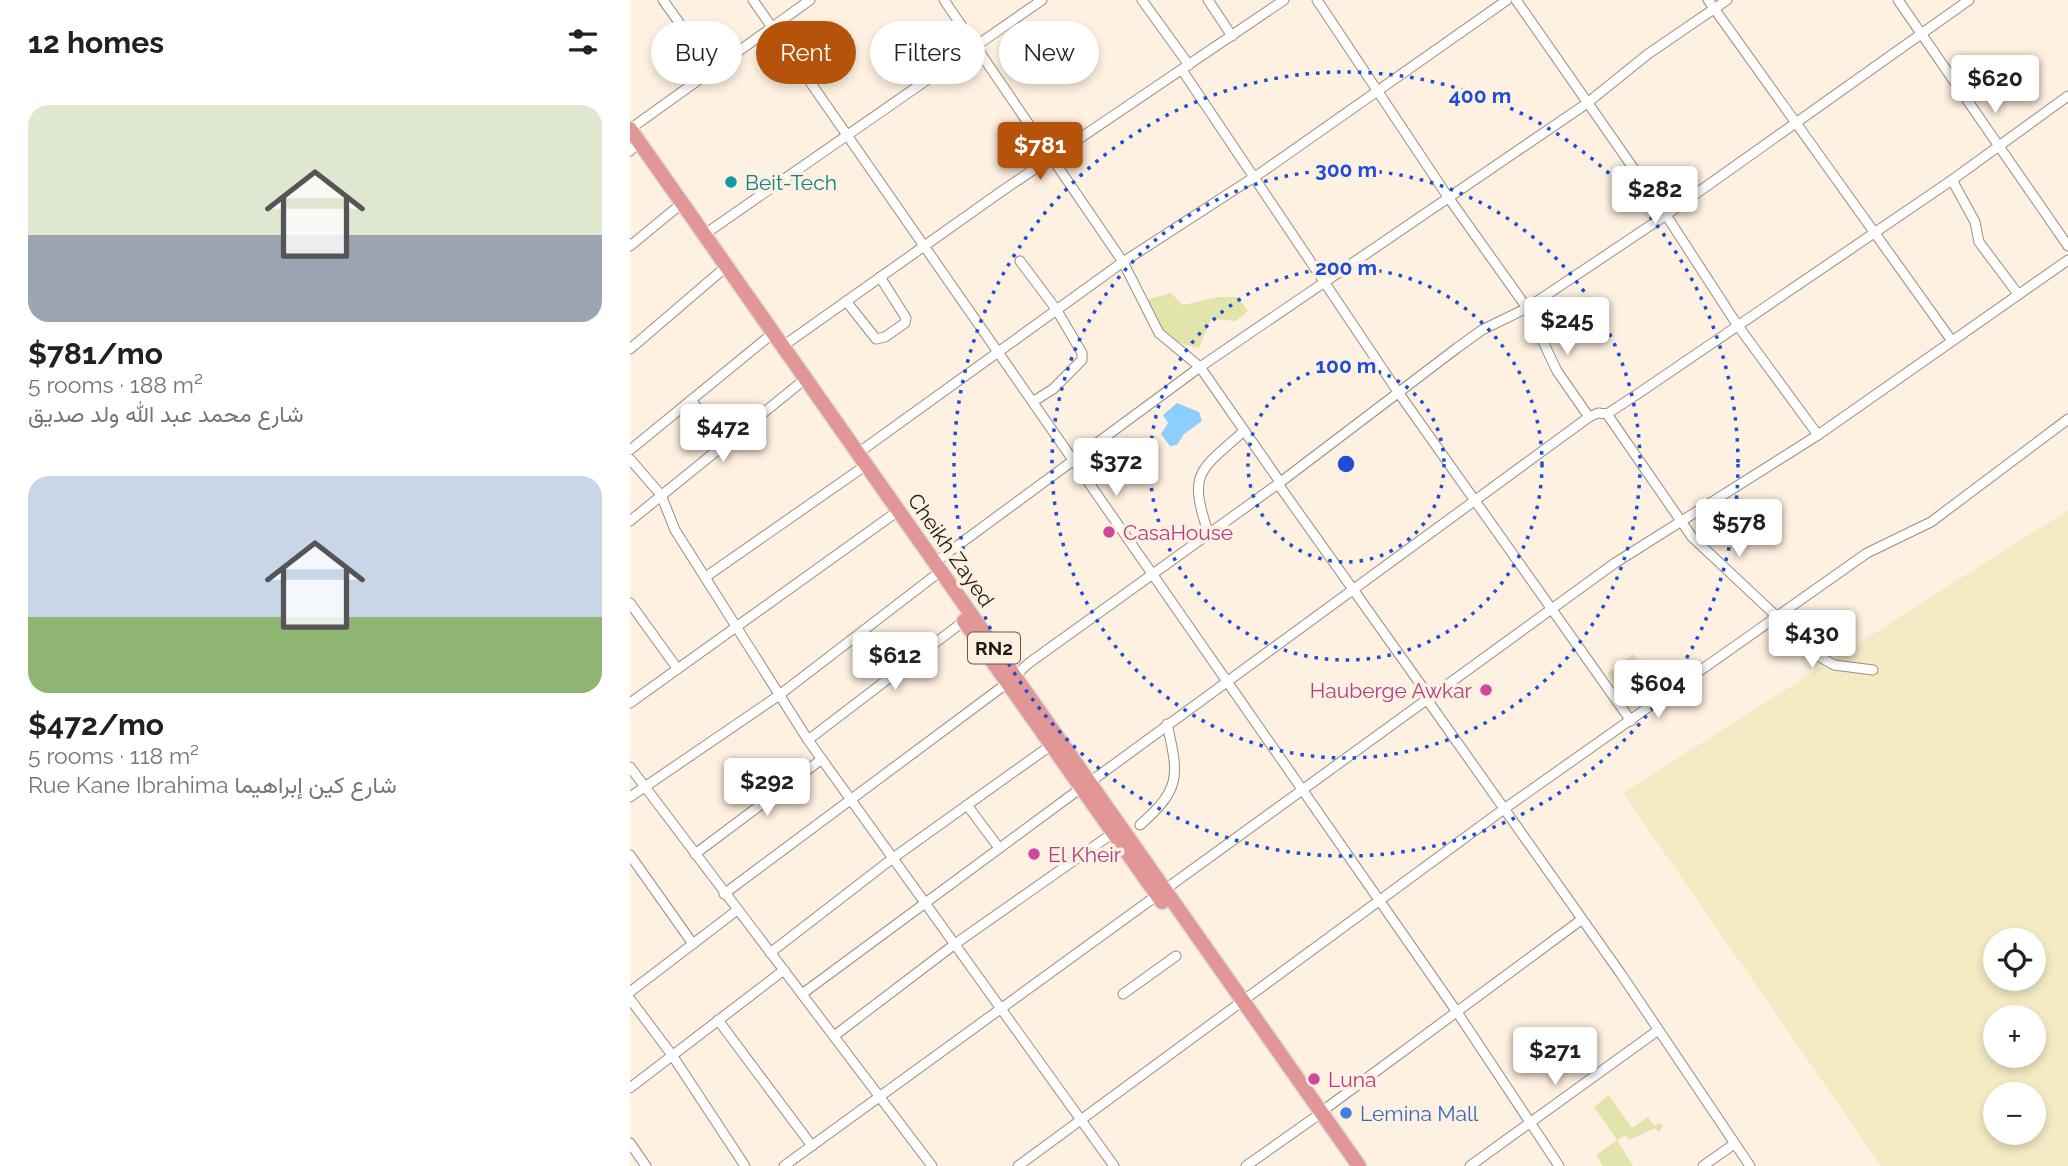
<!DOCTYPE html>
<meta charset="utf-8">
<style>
:root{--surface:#fff;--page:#f2f2f2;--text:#202124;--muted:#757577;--accent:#b45309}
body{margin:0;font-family:Raleway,Vazirmatn,sans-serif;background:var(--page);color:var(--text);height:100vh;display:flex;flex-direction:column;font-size:26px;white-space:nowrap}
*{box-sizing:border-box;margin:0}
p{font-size:23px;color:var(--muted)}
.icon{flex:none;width:38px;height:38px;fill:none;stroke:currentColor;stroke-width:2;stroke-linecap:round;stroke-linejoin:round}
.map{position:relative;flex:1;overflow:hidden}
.panel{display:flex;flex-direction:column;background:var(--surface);width:630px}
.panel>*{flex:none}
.guide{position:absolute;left:21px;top:21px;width:665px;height:63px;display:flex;gap:14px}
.buttons{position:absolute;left:1353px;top:928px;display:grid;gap:14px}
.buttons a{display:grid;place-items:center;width:63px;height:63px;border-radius:50%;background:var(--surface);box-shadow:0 4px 10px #0003;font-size:35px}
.price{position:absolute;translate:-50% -60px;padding:0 16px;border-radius:7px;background:#fff;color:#222;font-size:23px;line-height:46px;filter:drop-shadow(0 2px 4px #0008)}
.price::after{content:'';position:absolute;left:50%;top:42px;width:21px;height:16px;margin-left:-10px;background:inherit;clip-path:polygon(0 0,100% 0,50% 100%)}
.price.on{background:var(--accent);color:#fff}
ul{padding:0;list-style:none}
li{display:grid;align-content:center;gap:14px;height:371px;padding:0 28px}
li span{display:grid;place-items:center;height:217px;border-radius:21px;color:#555}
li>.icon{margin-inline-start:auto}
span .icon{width:126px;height:126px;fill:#fffc;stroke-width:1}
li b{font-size:30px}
h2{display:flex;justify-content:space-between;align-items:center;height:84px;padding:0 28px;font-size:30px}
.pill{padding:0 24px;border-radius:32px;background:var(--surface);box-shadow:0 4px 10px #0003;font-size:24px;line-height:63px}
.pill.on{background:var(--accent);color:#fff}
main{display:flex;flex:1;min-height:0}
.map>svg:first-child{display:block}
</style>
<main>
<section class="panel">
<h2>12 homes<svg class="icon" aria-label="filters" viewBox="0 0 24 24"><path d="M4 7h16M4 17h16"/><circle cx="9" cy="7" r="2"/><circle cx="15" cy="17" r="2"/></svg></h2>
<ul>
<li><span style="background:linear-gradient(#dfe7d0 60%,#9aa5b1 0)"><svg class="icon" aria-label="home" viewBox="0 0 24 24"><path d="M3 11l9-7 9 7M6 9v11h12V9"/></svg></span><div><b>$781/mo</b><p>5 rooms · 188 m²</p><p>شارع محمد عبد الله ولد صديق</p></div></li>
<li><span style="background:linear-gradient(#c9d6e8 65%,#8fb573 0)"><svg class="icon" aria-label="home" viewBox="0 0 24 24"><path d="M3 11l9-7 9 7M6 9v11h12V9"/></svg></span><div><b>$472/mo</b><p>5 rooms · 118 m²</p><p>Rue Kane Ibrahima شارع كين إبراهيما</p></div></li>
</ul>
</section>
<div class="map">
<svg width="1438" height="1166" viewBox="0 0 1438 1166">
<rect width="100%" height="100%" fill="#fff1e1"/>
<g fill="#e2e5ab">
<path d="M541,293L553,305L589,297H608L618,311L606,321L581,319L569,348C534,340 531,333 516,300Z"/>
<polygon points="1003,654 1015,670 989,690 977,674"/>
<polygon points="979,1095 1002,1128 1018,1117 1024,1126 1030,1123 1033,1126 1029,1132 1025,1128 999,1140 996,1135 987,1140 1003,1166 973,1166 966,1155 987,1140 964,1107"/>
</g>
<path fill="#f4eac4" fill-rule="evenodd" d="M1438,510V1166H1251L993,793ZM1365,940H1404V978H1365ZM1365,1017H1404V1055H1365ZM1365,1094H1404V1132H1365Z"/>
<polygon fill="#8dcefe" points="547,403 569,412 572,421 554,434 547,445 540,446 531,434 538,423 533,415"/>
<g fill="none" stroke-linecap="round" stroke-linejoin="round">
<defs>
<g id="minor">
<polyline points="33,0 83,70"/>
<polyline points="123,0 827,1012 929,1166"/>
<polyline points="314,0 493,262 529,333 570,367 650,482"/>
<polyline points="512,0 559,65"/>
<polyline points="578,0 602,36"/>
<polyline points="687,0 818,197 897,308 927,371 959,417"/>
<polyline points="886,0 1036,215 1108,326 1188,435"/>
<polyline points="1078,0 1322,341"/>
<polyline points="1268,0 1438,246"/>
<polyline points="552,70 768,392 1001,721"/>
<polyline points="0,129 180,0"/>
<polyline points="0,151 3,148"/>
<polyline points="1322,180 1345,222 1349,242 1388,294"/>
<polyline points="75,234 412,0"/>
<polyline points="0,246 45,209"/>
<polyline points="390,261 426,309 452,353 452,360 423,389 404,401"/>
<polyline points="216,301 246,339 255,337 275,323 276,318 250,277"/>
<polyline points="153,346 372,191 654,0"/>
<polyline points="0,349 90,272"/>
<polyline points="61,400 96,443"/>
<polyline points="977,414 1062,537 1190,657 1204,665 1243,670"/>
<polyline points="0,450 137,338"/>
<polyline points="228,453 493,262 632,172 877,0"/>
<polyline points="0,459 31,495 45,530 178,740 484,1166"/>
<polyline points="648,484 801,699"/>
<polyline points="0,521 169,384"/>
<path d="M578,532C558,472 569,471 614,431"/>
<polyline points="304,563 570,367 956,104 1018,54 1097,0"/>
<polyline points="77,576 229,470"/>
<polyline points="0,603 47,668"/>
<polyline points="798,701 991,974 1120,1166"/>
<polyline points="0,703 261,516"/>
<polyline points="178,740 334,621"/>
<polyline points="0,767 302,1166"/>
<polyline points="460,782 959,417 968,413 977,414 1009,393 1322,180 1438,96"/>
<polyline points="0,797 148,696 303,577"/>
<polyline points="337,805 369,848"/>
<path d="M510,825C551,789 549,776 537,724"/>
<polyline points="65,854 192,759"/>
<polyline points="0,855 63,944"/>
<polyline points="94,894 376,684 399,663 648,484 827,348 852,330 897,308 1036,215 1339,0"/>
<polyline points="140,953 263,858 420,746"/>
<polyline points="0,992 106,911"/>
<polyline points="172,994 451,788"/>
<polyline points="493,994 546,956"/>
<polyline points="0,999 42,1055 115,1166"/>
<polyline points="88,1020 182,1146"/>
<polyline points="204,1036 325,944 483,833"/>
<polyline points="0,1088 154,970"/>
<polyline points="691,1112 951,920"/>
<polyline points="0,1143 16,1166"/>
<polyline points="154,1166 985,563 1188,435 1438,260"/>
<polyline points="388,1166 874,809 1237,553 1301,522 1438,419"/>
<polyline points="616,1166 684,1118"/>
<polyline points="840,1166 1027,1031"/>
<polyline points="1073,1166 1104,1144"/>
</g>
<g id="highway">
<polyline points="0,129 729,1166"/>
<polyline points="334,621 532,902"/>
</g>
</defs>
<use href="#minor" stroke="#9a8e80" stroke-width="11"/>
<use href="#highway" stroke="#dbdbda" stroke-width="17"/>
<use href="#minor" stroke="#fff" stroke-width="9"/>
<use href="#highway" stroke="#e29695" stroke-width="14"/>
</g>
<g fill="none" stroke="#1d4ed8" stroke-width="3.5" stroke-dasharray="3.5 7">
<circle cx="716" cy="464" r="98"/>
<circle cx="716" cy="464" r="196"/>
<circle cx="716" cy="464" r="294"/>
<circle cx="716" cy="464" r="392"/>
</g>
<circle fill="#0f9aa8" stroke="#fff1e1" stroke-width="2.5" cx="101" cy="182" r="7"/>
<g fill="#d1479c" stroke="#fff1e1" stroke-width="2.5">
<circle cx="479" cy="532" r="7"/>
<circle cx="856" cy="690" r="7"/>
<circle cx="404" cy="854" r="7"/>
<circle cx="684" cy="1079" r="7"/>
</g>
<circle fill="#3f7fe0" stroke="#fff1e1" stroke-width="2.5" cx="716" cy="1113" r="7"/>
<g text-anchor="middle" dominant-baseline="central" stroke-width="7" stroke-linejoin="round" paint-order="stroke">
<rect fill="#fff1e1" stroke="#635b53" stroke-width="2" x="338" y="632.5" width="52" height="31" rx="5"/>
<g font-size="19" font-weight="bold" fill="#201b16">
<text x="364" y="648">RN2</text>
</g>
<g font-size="21" fill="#0d838f" stroke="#fff1e1" text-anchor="start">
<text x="115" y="182">Beit-Tech</text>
</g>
<g font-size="21" fill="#b23c85" stroke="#fff1e1" text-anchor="start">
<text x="493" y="532">CasaHouse</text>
<text x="842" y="690" text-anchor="end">Hauberge Awkar</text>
<text x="418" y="854">El Kheir</text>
<text x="698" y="1079">Luna</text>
</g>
<g font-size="21" fill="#201b16" stroke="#fff1e1">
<text transform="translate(321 550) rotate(55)">Cheikh Zayed</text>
</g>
<g font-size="21" fill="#366cbe" stroke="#fff1e1" text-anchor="start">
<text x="730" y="1113">Lemina Mall</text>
</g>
</g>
<circle cx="716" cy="464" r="10" fill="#1d4ed8" stroke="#fff1e1" stroke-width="3.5"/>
<g font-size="21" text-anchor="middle" font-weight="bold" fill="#1d4ed8" stroke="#fff1e1" stroke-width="7" stroke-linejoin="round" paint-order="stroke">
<text x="850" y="103">400 m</text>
<text x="716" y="177">300 m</text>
<text x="716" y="275">200 m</text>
<text x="716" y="373">100 m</text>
</g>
</svg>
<div class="buttons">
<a><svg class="icon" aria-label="locate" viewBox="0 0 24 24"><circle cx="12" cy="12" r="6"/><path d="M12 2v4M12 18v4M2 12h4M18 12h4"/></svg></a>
<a>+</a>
<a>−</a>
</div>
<b class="price" style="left:1365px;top:115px">$620</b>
<b class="price on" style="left:410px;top:182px">$781</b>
<b class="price" style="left:1025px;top:226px">$282</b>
<b class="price" style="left:937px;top:357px">$245</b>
<b class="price" style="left:93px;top:464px">$472</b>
<b class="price" style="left:486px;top:498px">$372</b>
<b class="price" style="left:1109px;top:559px">$578</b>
<b class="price" style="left:1182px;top:670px">$430</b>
<b class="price" style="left:265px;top:692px">$612</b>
<b class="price" style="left:1028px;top:720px">$604</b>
<b class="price" style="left:137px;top:818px">$292</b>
<b class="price" style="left:925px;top:1087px">$271</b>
<div class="guide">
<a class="pill">Buy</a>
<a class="pill on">Rent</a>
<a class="pill">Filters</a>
<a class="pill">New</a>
</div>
</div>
</main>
